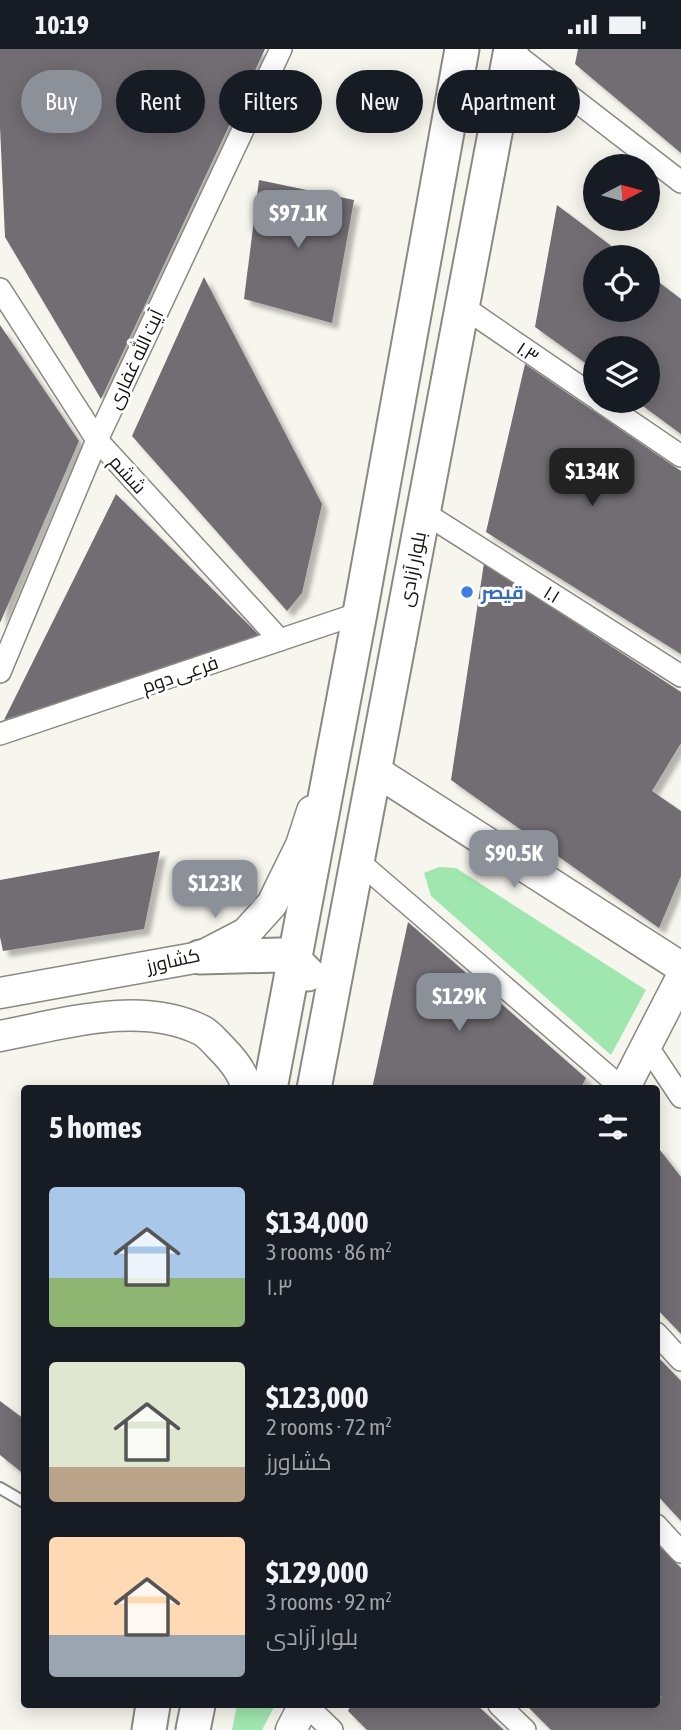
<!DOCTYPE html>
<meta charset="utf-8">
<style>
:root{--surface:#171b24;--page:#20242c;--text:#f1f3f6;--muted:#9ea1a6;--accent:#8c9099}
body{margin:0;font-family:"Asap Condensed",Cairo,sans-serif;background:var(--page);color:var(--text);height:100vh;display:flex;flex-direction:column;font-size:26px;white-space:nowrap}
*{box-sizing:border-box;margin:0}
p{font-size:23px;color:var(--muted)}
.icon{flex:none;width:38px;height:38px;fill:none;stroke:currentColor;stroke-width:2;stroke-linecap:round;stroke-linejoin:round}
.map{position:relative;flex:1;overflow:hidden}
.panel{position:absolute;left:21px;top:1036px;width:639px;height:623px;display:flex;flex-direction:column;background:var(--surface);border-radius:7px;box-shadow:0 4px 18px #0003}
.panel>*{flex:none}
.banner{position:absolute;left:21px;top:21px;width:640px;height:63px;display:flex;gap:14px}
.needle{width:46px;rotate:84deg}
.tools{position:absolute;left:583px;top:105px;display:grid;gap:14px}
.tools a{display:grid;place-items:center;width:77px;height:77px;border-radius:50%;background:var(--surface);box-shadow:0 4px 18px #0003;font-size:35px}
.price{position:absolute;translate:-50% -60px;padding:0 16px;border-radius:14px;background:var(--accent);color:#fff;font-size:23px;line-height:46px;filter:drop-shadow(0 2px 4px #0008)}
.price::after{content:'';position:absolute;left:50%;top:42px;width:21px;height:16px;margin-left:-10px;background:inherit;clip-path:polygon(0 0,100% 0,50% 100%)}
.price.on{background:#222;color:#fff}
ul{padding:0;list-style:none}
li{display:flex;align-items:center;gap:21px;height:175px;padding:0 28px}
li span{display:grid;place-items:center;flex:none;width:196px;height:140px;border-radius:7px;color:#555}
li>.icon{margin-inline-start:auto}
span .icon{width:84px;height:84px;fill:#fffc;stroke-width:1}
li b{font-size:30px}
h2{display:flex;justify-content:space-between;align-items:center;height:84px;padding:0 28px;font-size:30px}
.chip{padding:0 24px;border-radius:32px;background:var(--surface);box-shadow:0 4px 18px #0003;font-size:24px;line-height:63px}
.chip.on{background:var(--accent);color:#fff}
.status{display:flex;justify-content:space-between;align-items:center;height:49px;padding:0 35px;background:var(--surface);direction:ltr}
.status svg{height:19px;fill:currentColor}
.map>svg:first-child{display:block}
</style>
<div class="status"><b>10:19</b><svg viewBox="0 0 49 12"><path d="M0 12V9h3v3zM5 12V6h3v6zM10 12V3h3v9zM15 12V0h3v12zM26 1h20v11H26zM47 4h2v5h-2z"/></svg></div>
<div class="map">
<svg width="681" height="1681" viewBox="0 0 681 1681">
<defs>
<filter id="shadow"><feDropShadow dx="6" dy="6" stdDeviation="2" flood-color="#0004"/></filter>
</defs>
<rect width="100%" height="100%" fill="#f7f6ee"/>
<g fill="#a0e7af">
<polygon points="439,818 456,819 646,941 611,1006 431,847 424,824"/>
<polygon points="237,1656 275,1656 262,1681 232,1681"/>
</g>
<g fill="#716d73" filter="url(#shadow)">
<polygon points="0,0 265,0 101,350 5,188 0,78"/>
<polygon points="578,0 681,0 681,104 575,15"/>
<polygon points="259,131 354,151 332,274 244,250"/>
<polygon points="557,156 626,208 595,208 595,261 648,261 648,225 681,250 681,385 636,352 648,352 648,299 595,299 595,321 535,278"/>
<polygon points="204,228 322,455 302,544 287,562 132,387"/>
<polygon points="0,276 79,392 0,574"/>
<polygon points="525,315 681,422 681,605 486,483"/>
<polygon points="116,445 260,587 4,671"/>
<polygon points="484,514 681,643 681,694 652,742 681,762 681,827 659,879 451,731"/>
<polygon points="160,802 144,880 3,902 0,888 0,831"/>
<polygon points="408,873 586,1029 580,1040 372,1040"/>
<polygon points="656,1096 681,1128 681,1285 656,1259"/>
<polygon points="656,1306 681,1332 681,1472 656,1445"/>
<polygon points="0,1352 24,1370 24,1425 0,1406"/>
<polygon points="656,1494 681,1519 681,1681 551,1681 526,1656 656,1656 656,1644 664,1651 656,1643"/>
<polygon points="351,1656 477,1656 504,1681 367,1681 348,1662"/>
</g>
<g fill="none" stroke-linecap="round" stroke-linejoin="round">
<defs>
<polyline id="service" points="0,1439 24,1453"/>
<g id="minor">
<polyline points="510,1 681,133"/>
<polyline points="0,240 97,391 280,591"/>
<polyline points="462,257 595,348"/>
<polyline points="600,352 681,407"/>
<polyline points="423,463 681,627"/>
<polyline points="0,623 97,391 281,0"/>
<polyline points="0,685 360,564"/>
<polyline points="357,811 623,1040"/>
<polyline points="647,997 681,1048"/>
<polyline points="656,1284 681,1311"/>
<polyline points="656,1476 681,1503"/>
<polyline points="306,1656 332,1681"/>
<polyline points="499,1656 525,1681"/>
</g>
<g id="secondary">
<polyline points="374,721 681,918"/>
<polyline points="0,944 200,908 246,884 272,855 301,796 312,762"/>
<path d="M0,987C64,975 139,951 201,981C209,985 215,993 221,999C232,1010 244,1025 247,1040"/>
<polyline points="624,1040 681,929"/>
<polyline points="291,1681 304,1656"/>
</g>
<g id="primary">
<polyline points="200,908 280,906 294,911 308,925"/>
<polyline points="270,1040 360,564 462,0"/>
<polyline points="314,1040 511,0"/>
<polyline points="149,1681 153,1656"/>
<polyline points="193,1681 198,1656"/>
</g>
</defs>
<use href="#service" stroke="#8a8982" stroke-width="14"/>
<use href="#minor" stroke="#8a8982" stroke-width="24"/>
<use href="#secondary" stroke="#8a8982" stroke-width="33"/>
<use href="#primary" stroke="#8a8982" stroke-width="37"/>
<use href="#service" stroke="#fff" stroke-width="10"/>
<use href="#minor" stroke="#fff" stroke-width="21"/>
<use href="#secondary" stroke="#fff" stroke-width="30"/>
<use href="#primary" stroke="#fff" stroke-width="33"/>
</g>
<circle fill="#3f7fe0" stroke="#fff" stroke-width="2.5" cx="467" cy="543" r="7"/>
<g text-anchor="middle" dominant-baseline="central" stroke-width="6" stroke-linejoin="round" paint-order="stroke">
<g font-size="19" fill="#12120f" stroke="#fff">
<text transform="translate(528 303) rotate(34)">۱.۳</text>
<text transform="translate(135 310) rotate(-65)">آیت الله غفاری</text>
<text transform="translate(128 425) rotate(48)">ششم</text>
<text transform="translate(412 520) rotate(-79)">بلوار آزادی</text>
<text transform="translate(552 545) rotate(32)">۱.۱</text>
<text transform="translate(180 625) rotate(-19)">فرعی دوم</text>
<text transform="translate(173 911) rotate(-13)">کشاورز</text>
</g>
<g font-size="19" font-weight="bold" fill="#366cbe" stroke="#fff" text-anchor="start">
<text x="481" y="543">قیصر</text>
</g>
</g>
</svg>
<div class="tools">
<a><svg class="needle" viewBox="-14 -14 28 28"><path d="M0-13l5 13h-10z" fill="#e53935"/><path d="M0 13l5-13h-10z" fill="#9ea1a6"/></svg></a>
<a><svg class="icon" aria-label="locate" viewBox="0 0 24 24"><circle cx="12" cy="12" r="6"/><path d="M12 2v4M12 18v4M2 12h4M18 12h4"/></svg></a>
<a><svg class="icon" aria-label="layers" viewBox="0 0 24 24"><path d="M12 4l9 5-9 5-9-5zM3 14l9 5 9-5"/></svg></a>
</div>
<b class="price" style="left:298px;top:201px">$97.1K</b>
<b class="price on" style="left:592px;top:459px">$134K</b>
<b class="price" style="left:514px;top:841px">$90.5K</b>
<b class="price" style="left:215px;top:871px">$123K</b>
<b class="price" style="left:459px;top:984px">$129K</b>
<div class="banner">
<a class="chip on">Buy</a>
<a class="chip">Rent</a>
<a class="chip">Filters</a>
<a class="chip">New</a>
<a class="chip">Apartment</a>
</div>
<section class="panel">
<h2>5 homes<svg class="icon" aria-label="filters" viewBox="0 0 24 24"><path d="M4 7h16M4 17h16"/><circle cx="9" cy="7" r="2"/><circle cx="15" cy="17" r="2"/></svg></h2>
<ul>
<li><span style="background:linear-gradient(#a9c7e8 65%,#8fb573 0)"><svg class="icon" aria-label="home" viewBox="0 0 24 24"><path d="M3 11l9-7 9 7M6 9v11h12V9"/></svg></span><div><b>$134,000</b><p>3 rooms · 86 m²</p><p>۱.۳</p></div></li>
<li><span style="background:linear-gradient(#dfe7d0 75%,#b9a48a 0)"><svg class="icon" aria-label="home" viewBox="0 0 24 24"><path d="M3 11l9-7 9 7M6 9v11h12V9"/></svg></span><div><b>$123,000</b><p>2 rooms · 72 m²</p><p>کشاورز</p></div></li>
<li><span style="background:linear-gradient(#ffd9b3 70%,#9aa5b1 0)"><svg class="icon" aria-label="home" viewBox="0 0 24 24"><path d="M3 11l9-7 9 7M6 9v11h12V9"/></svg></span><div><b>$129,000</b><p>3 rooms · 92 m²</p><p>بلوار آزادی</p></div></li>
</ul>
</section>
</div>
